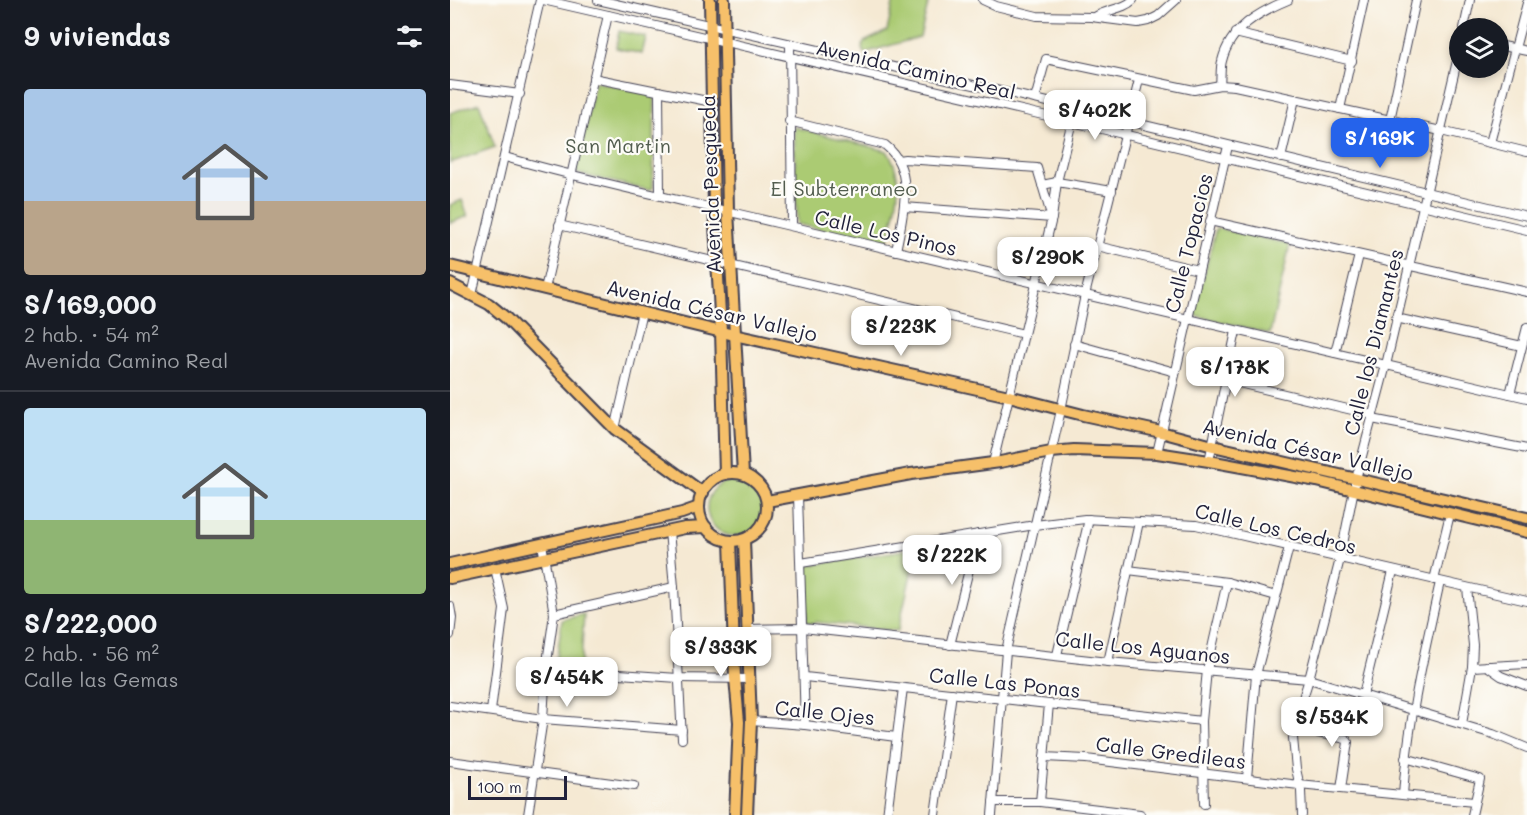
<!DOCTYPE html>
<html lang="es">
<meta charset="utf-8">
<style>
:root{--surface:#171b24;--page:#242831;--text:#f1f3f6;--muted:#9ea1a6;--line:#363941;--accent:#2563eb}
body{margin:0;font-family:Mali,sans-serif;background:var(--page);color:var(--text);height:100vh;display:flex;flex-direction:column;font-size:22px;white-space:nowrap}
*{box-sizing:border-box;margin:0}
p{font-size:20px;color:var(--muted)}
.icon{flex:none;width:33px;height:33px;fill:none;stroke:currentColor;stroke-width:2;stroke-linecap:round;stroke-linejoin:round}
.map{position:relative;flex:1;overflow:hidden}
.details{display:flex;flex-direction:column;background:var(--surface);width:450px}
.details>*{flex:none}
.fabs{position:absolute;left:999px;top:18px;display:grid;gap:12px}
.fabs a{display:grid;place-items:center;width:60px;height:60px;border-radius:50%;background:var(--surface);box-shadow:0 3px 9px #0003;font-size:30px}
.scale{position:absolute;left:18px;bottom:15px;width:99px;box-sizing:border-box;padding-left:6px;border:3px solid #22223b;border-top:0;font-size:16px;line-height:21px;white-space:nowrap;color:#22223b;-webkit-text-stroke:4px #fdfcf7;paint-order:stroke}
.price{position:absolute;translate:-50% -51px;padding:0 14px;border-radius:12px;background:#fff;color:#222;font-size:20px;line-height:39px;filter:drop-shadow(0 2px 3px #0008)}
.price::after{content:'';position:absolute;left:50%;top:36px;width:18px;height:14px;margin-left:-9px;background:inherit;clip-path:polygon(0 0,100% 0,50% 100%)}
.price.selected{background:var(--accent);color:#fff}
ul{padding:0;list-style:none}
li{display:grid;align-content:center;gap:12px;height:318px;padding:0 24px}
li+li{border-top:2px solid var(--line)}
li span{display:grid;place-items:center;height:186px;border-radius:6px;color:#555}
li>.icon{margin-inline-start:auto}
span .icon{width:108px;height:108px;fill:#fffc;stroke-width:1}
li b{font-size:26px}
h2{display:flex;justify-content:space-between;align-items:center;height:72px;padding:0 24px;font-size:26px}
main{display:flex;flex:1;min-height:0}
.map>svg:first-child{display:block}
</style>
<main>
<section class="details">
<h2>9 viviendas<svg class="icon" aria-label="filters" viewBox="0 0 24 24"><path d="M4 7h16M4 17h16"/><circle cx="9" cy="7" r="2"/><circle cx="15" cy="17" r="2"/></svg></h2>
<ul>
<li><span style="background:linear-gradient(#a9c7e8 60%,#b9a48a 0)"><svg class="icon" aria-label="home" viewBox="0 0 24 24"><path d="M3 11l9-7 9 7M6 9v11h12V9"/></svg></span><div><b>S/169,000</b><p>2 hab. · 54 m²</p><p>Avenida Camino Real</p></div></li>
<li><span style="background:linear-gradient(#bfe0f5 60%,#8fb573 0)"><svg class="icon" aria-label="home" viewBox="0 0 24 24"><path d="M3 11l9-7 9 7M6 9v11h12V9"/></svg></span><div><b>S/222,000</b><p>2 hab. · 56 m²</p><p>Calle las Gemas</p></div></li>
</ul>
</section>
<div class="map">
<svg width="1077" height="815" viewBox="0 0 1077 815">
<rect width="100%" height="100%" fill="#fdfcf7"/>
<filter id="ink" filterUnits="userSpaceOnUse"><feTurbulence type="fractalNoise" baseFrequency=".0167" numOctaves="2"/><feDisplacementMap in="SourceGraphic" scale="12" xChannelSelector="R" yChannelSelector="G"/><feConvolveMatrix kernelMatrix="1 2 1 2 8 2 1 2 1" color-interpolation-filters="sRGB"/></filter>
<filter id="wash" filterUnits="userSpaceOnUse"><feTurbulence type="fractalNoise" baseFrequency=".008" numOctaves="4" result="noise"/><feDisplacementMap in="SourceGraphic" scale="24" xChannelSelector="R" yChannelSelector="G"/><feGaussianBlur stdDeviation="1.35" result="paint"/><feColorMatrix in="noise" values="0 0 0 0 0 0 0 0 0 0 0 0 0 0 0 0 0 1.4 0 .05"/><feComposite in="paint" operator="in"/></filter>
<g filter="url(#wash)">
<rect width="100%" height="100%" fill="#f5e9d3"/>
<g fill="#abcb73" stroke="#667657" stroke-width="1.5">
<polygon points="444,0 479,0 470,37 414,53 412,49 414,42 437,31"/>
<polygon points="169,31 196,37 192,54 166,48"/>
<polygon points="145,82 205,93 203,188 199,190 129,174 126,172"/>
<polygon points="29,103 45,147 0,163 0,113"/>
<path d="M344,127L437,151C457,180 445,214 436,245L347,224Z"/>
<polygon points="12,200 18,216 0,223 0,205"/>
<polygon points="766,228 840,244 820,334 744,315"/>
<circle cx="285" cy="508" r="28"/>
<polygon points="467,548 448,631 366,622 361,624 356,621 357,615 354,571 356,566"/>
<polygon points="134,614 131,664 106,663 112,620"/>
</g>
</g>
<g filter="url(#ink)">
<g fill="none" stroke-linecap="round" stroke-linejoin="round">
<defs>
<g id="minor">
<polyline points="93,0 580,112 1077,230"/>
<polyline points="148,0 585,99 1077,216"/>
<polyline points="533,0 546,6 587,16 641,17 688,23 698,21 708,16 726,0"/>
<path d="M645,17C656,9 673,10 683,0"/>
<polyline points="1014,28 1020,0"/>
<polyline points="785,33 902,61"/>
<polyline points="340,44 342,226"/>
<polyline points="1048,45 1077,51"/>
<polyline points="143,78 262,102"/>
<polyline points="0,85 70,94"/>
<path d="M770,85C771,77 770,68 772,61C780,28 809,12 838,0"/>
<polyline points="209,91 210,195"/>
<polyline points="585,99 596,59 744,90 770,85 785,86 991,131 1077,152"/>
<polyline points="890,109 914,0"/>
<polyline points="940,120 966,0"/>
<path d="M339,121L435,145C467,170 452,218 446,251"/>
<polyline points="1040,143 1077,3"/>
<path d="M55,157C145,183 236,201 327,223C576,283 827,339 1077,398"/>
<polyline points="831,158 845,99"/>
<polyline points="448,160 455,159 587,168 602,218 454,207"/>
<polyline points="592,185 607,182 662,191"/>
<polyline points="760,221 1077,292"/>
<polyline points="109,225 574,334"/>
<polyline points="647,246 748,270"/>
<polyline points="95,289 158,15"/>
<polyline points="22,295 90,0"/>
<polyline points="946,318 1072,346"/>
<polyline points="624,344 725,372"/>
<polyline points="885,353 909,255"/>
<polyline points="776,380 923,415"/>
<polyline points="1060,394 1077,327"/>
<polyline points="922,419 1077,449"/>
<polyline points="165,429 192,312"/>
<polyline points="707,453 778,146"/>
<polyline points="759,461 786,331"/>
<polyline points="543,463 602,218 607,182 625,109"/>
<polyline points="348,495 355,725"/>
<polyline points="219,531 224,587 232,739"/>
<polyline points="351,563 585,525 635,519 746,525 1077,601"/>
<polyline points="678,570 777,582 826,596"/>
<polyline points="984,580 1000,514"/>
<polyline points="0,606 2,618 0,635"/>
<polyline points="104,614 224,587"/>
<polyline points="297,629 353,628 658,662 859,679 1043,734 1077,748"/>
<polyline points="500,645 528,534"/>
<polyline points="607,655 639,519"/>
<polyline points="658,662 689,522"/>
<polyline points="1037,666 1051,676 1077,686"/>
<polyline points="1022,667 1077,664"/>
<polyline points="96,669 228,678 298,679"/>
<polyline points="355,677 752,721"/>
<polyline points="913,695 943,571"/>
<polyline points="0,706 93,719 232,730"/>
<polyline points="41,711 54,609 45,568"/>
<polyline points="301,721 355,725 446,737"/>
<polyline points="1012,724 1022,667 1023,645 1017,588"/>
<polyline points="845,728 896,739 898,742 891,789"/>
<polyline points="594,757 636,759 849,785 1024,802"/>
<polyline points="955,758 1030,779 1022,815"/>
<polyline points="0,761 184,786"/>
<polyline points="797,778 806,675 839,547"/>
<path d="M953,795C958,721 974,654 990,582"/>
<polyline points="543,802 590,802 690,814"/>
<polyline points="590,802 599,704"/>
<polyline points="754,804 752,721 757,670 777,582"/>
<polyline points="78,815 93,719 96,669 104,614 92,544"/>
<polyline points="437,815 453,688"/>
<polyline points="485,815 502,693"/>
<polyline points="542,815 556,651 611,410 635,295 689,80"/>
<polyline points="852,815 851,791 846,769 843,738 846,720 859,679 890,559 906,479 936,365 1010,48"/>
</g>
<g id="major">
<polyline points="260,0 264,207 271,331 275,474"/>
<polyline points="274,0 278,211 293,474"/>
<polyline points="0,266 284,335 559,396 633,415 711,432 763,446 1077,518"/>
<polyline points="0,284 39,304 56,318 165,429 253,493"/>
<circle cx="283" cy="507" r="34"/>
<polyline points="317,501 461,474 550,462 601,452 624,450 707,453 759,461 867,481 1077,532"/>
<polyline points="294,540 301,721 297,815"/>
<polyline points="280,541 285,678 289,722 285,815"/>
<polyline points="0,564 232,513 249,507"/>
<polyline points="0,578 235,528 256,527"/>
</g>
</defs>
<use href="#minor" stroke="#424052" stroke-width="10"/>
<use href="#major" stroke="#424052" stroke-width="14"/>
<use href="#minor" stroke="#fff" stroke-width="8"/>
<use href="#major" stroke="#f6c06b" stroke-width="10"/>
</g>
</g>
<g text-anchor="middle" dominant-baseline="central" stroke-width="4.5" stroke-linejoin="round" paint-order="stroke">
<g font-size="20" fill="#22223b" stroke="#fdfcf7">
<text transform="translate(466 69) rotate(13)">Avenida Camino Real</text>
<text transform="translate(260 184) rotate(-92)">Avenida Pesqueda</text>
<text transform="translate(436 232) rotate(13)">Calle Los Pinos</text>
<text transform="translate(738 243) rotate(-76)">Calle Topacios</text>
<text transform="translate(262 310) rotate(13)">Avenida César Vallejo</text>
<text transform="translate(923 342) rotate(-76)">Calle los Diamantes</text>
<text transform="translate(858 449) rotate(13)">Avenida César Vallejo</text>
<text transform="translate(826 528) rotate(13)">Calle Los Cedros</text>
<text transform="translate(693 647) rotate(6)">Calle Los Aguanos</text>
<text transform="translate(555 682) rotate(6)">Calle Las Ponas</text>
<text transform="translate(375 712) rotate(6)">Calle Ojes</text>
<text transform="translate(721 752) rotate(7)">Calle Gredileas</text>
</g>
<g font-size="20" fill="#525d4f" stroke="#fdfcf7">
<text x="168" y="145">San Martin</text>
<text x="394" y="188">El Subterraneo</text>
</g>
</g>
</svg>
<div class="fabs">
<a><svg class="icon" aria-label="layers" viewBox="0 0 24 24"><path d="M12 4l9 5-9 5-9-5zM3 14l9 5 9-5"/></svg></a>
</div>
<div class="scale">100 m</div>
<b class="price" style="left:645px;top:141px">S/402K</b>
<b class="price selected" style="left:930px;top:169px">S/169K</b>
<b class="price" style="left:598px;top:288px">S/290K</b>
<b class="price" style="left:451px;top:357px">S/223K</b>
<b class="price" style="left:785px;top:398px">S/178K</b>
<b class="price" style="left:502px;top:586px">S/222K</b>
<b class="price" style="left:271px;top:678px">S/333K</b>
<b class="price" style="left:117px;top:708px">S/454K</b>
<b class="price" style="left:882px;top:748px">S/534K</b>
</div>
</main>
